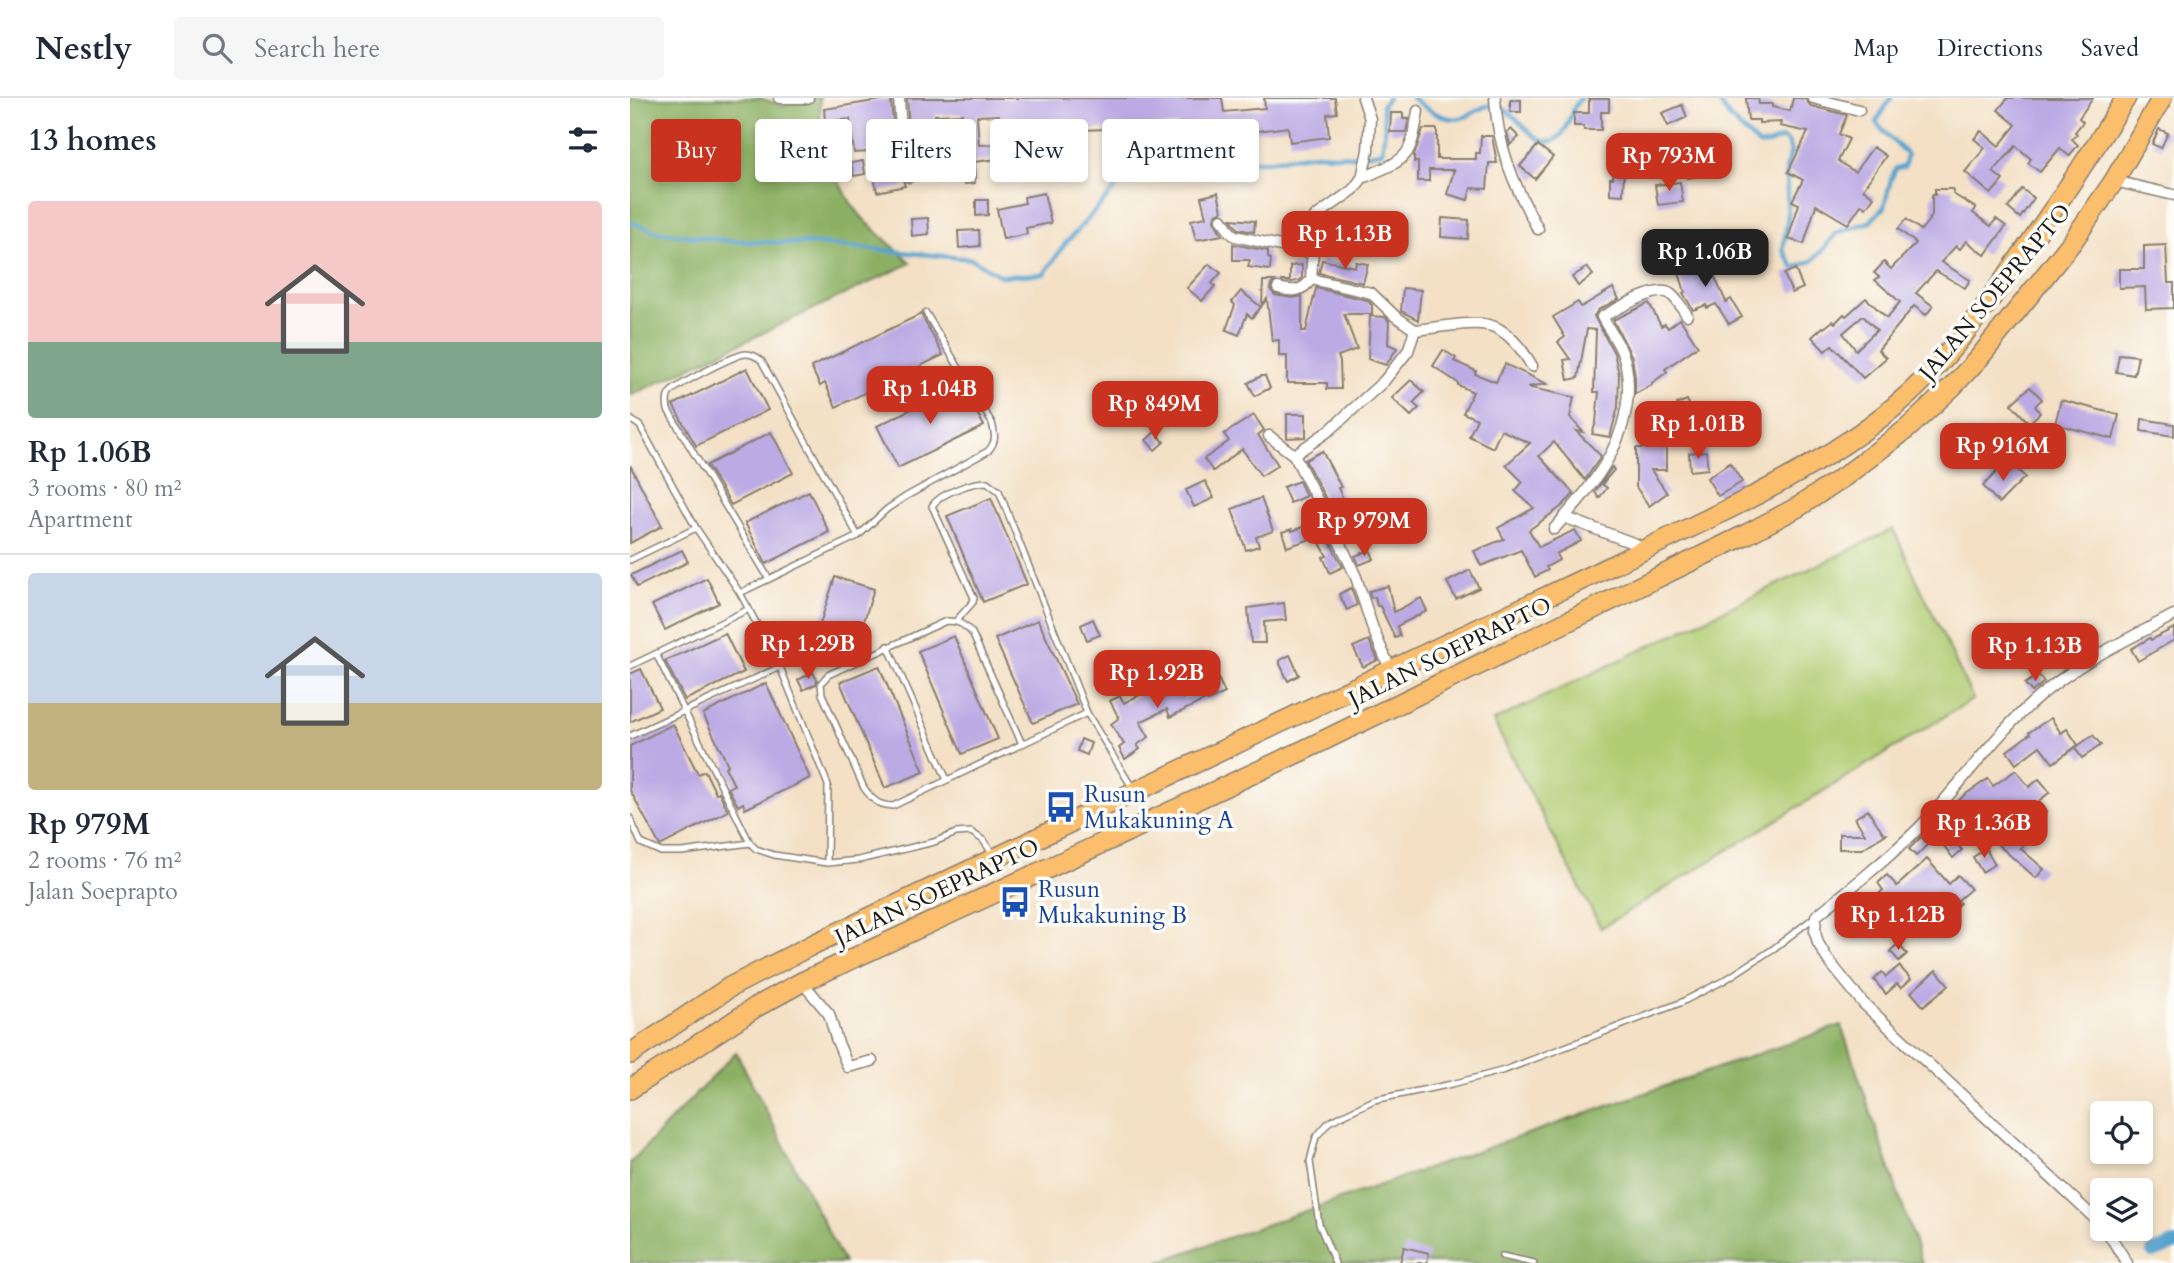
<!DOCTYPE html>
<meta charset="utf-8">
<style>
:root{--surface:#fff;--page:#f6f6f7;--text:#1f2937;--muted:#747a83;--line:#e0e1e3;--accent:#c8321e}
body{margin:0;font-family:Cardo,serif;background:var(--page);color:var(--text);height:100vh;display:flex;flex-direction:column;font-size:26px;white-space:nowrap}
*{box-sizing:border-box;margin:0}
p{font-size:23px;color:var(--muted)}
.icon{flex:none;width:38px;height:38px;fill:none;stroke:currentColor;stroke-width:2;stroke-linecap:round;stroke-linejoin:round}
.map{position:relative;flex:1;overflow:hidden}
.details{display:flex;flex-direction:column;background:var(--surface);width:630px}
.details>*{flex:none}
.top-card{position:absolute;left:21px;top:21px;width:665px;height:63px;display:flex;gap:14px}
.fabs{position:absolute;left:1460px;top:1003px;display:grid;gap:14px}
.fabs a{display:grid;place-items:center;width:63px;height:63px;border-radius:7px;background:var(--surface);box-shadow:0 4px 10px #0003;font-size:35px}
.price{position:absolute;translate:-50% -60px;padding:0 16px;border-radius:14px;background:var(--accent);color:#fff;font-size:23px;line-height:46px;filter:drop-shadow(0 2px 4px #0008)}
.price::after{content:'';position:absolute;left:50%;top:42px;width:21px;height:16px;margin-left:-10px;background:inherit;clip-path:polygon(0 0,100% 0,50% 100%)}
.price.current{background:#222;color:#fff}
ul{padding:0;list-style:none}
li{display:grid;align-content:center;gap:14px;height:371px;padding:0 28px}
li+li{border-top:2px solid var(--line)}
li span{display:grid;place-items:center;height:217px;border-radius:7px;color:#555}
li>.icon{margin-inline-start:auto}
span .icon{width:126px;height:126px;fill:#fffc;stroke-width:1}
li b{font-size:30px}
h2{display:flex;justify-content:space-between;align-items:center;height:84px;padding:0 28px;font-size:30px}
.tag{padding:0 24px;border-radius:7px;background:var(--surface);box-shadow:0 4px 10px #0003;font-size:24px;line-height:63px}
.tag.current{background:var(--accent);color:#fff}
header{display:flex;align-items:center;gap:42px;box-sizing:border-box;height:98px;padding:0 35px;background:var(--surface);border-bottom:2px solid var(--line)}
header strong{font-size:33px}
nav{display:flex;gap:38px;margin-inline-start:auto;font-size:24px}
.search{width:490px;height:63px;background:var(--page);display:flex;align-items:center;gap:18px;box-sizing:border-box;padding:0 24px;border-radius:7px;color:var(--muted);font-size:26px}
main{display:flex;flex:1;min-height:0}
.map>svg:first-child{display:block}
</style>
<header>
<strong>Nestly</strong>
<div class="search"><svg class="icon" aria-label="search" viewBox="0 0 24 24"><circle cx="10" cy="10" r="6"/><path d="M15 15l6 6"/></svg>Search here</div>
<nav><a>Map</a><a>Directions</a><a>Saved</a></nav>
</header>
<main>
<section class="details">
<h2>13 homes<svg class="icon" aria-label="filters" viewBox="0 0 24 24"><path d="M4 7h16M4 17h16"/><circle cx="9" cy="7" r="2"/><circle cx="15" cy="17" r="2"/></svg></h2>
<ul>
<li><span style="background:linear-gradient(#f6c9c9 65%,#7fa58c 0)"><svg class="icon" aria-label="home" viewBox="0 0 24 24"><path d="M3 11l9-7 9 7M6 9v11h12V9"/></svg></span><div><b>Rp 1.06B</b><p>3 rooms · 80 m²</p><p>Apartment</p></div></li>
<li><span style="background:linear-gradient(#c9d6e8 60%,#c2b280 0)"><svg class="icon" aria-label="home" viewBox="0 0 24 24"><path d="M3 11l9-7 9 7M6 9v11h12V9"/></svg></span><div><b>Rp 979M</b><p>2 rooms · 76 m²</p><p>Jalan Soeprapto</p></div></li>
</ul>
</section>
<div class="map">
<svg width="1544" height="1165" viewBox="0 0 1544 1165">
<rect width="100%" height="100%" fill="#fdfcf7"/>
<filter id="ink" filterUnits="userSpaceOnUse"><feTurbulence type="fractalNoise" baseFrequency=".0143" numOctaves="2"/><feDisplacementMap in="SourceGraphic" scale="14" xChannelSelector="R" yChannelSelector="G"/><feConvolveMatrix kernelMatrix="1 2 1 2 8 2 1 2 1" color-interpolation-filters="sRGB"/></filter>
<filter id="wash" filterUnits="userSpaceOnUse"><feTurbulence type="fractalNoise" baseFrequency=".00686" numOctaves="4" result="noise"/><feDisplacementMap in="SourceGraphic" scale="28" xChannelSelector="R" yChannelSelector="G"/><feGaussianBlur stdDeviation="1.57" result="paint"/><feColorMatrix in="noise" values="0 0 0 0 0 0 0 0 0 0 0 0 0 0 0 0 0 1.4 0 .05"/><feComposite in="paint" operator="in"/></filter>
<g filter="url(#wash)">
<rect width="100%" height="100%" fill="#f3e0c5"/>
<polygon fill="#b0cc72" stroke="#667447" stroke-width="2" points="1263,431 1343,601 971,830 863,623"/>
<g fill="#8cb064" stroke="#546640" stroke-width="2">
<path d="M0,0H130L154,8L179,0H190C189,39 204,86 230,117C245,134 265,149 281,165L0,298Z"/>
<polygon points="1211,927 1292,1165 525,1165"/>
<polygon points="106,954 214,1165 0,1165 0,1065"/>
</g>
<g fill="none" stroke-linecap="round" stroke-linejoin="round">
<g stroke="#57a2cf" stroke-width="4.5">
<path d="M782,0C794,9 814,24 831,20C846,17 853,3 870,9C886,15 906,50 923,43C940,36 938,11 951,0"/>
<path d="M1086,0L1100,20L1129,47C1139,49 1144,41 1153,41L1158,44L1161,54L1156,70L1158,117L1153,152L1164,170L1182,163L1195,150L1206,135L1240,124L1254,109L1261,81L1266,70L1274,69L1277,57C1267,45 1255,37 1246,24L1261,0"/>
<polyline points="0,124 28,134 100,143 189,146 342,161 371,178 414,176 435,146 523,49 554,52 583,63 635,63 685,56 725,58 752,54 755,29 752,7 758,0"/>
</g>
<polyline stroke="#57a2cf" stroke-width="14" points="1523,1154 1544,1146"/>
</g>
<g id="blocks">
<g fill="#bbaae4" fill-rule="evenodd">
<path d="M277,0H592L594,14L635,10L634,0H705L707,15L697,16L699,39L660,44L658,29L605,36L604,30L548,32L547,27L508,30L509,38L485,39V33L474,34V31L454,32L455,55L434,56V60L422,61V79H402V47L371,49L369,17L347,18L349,47L367,46L368,61L344,64L345,85L335,86L334,75L302,78L301,63L284,64L279,33ZM332,16L334,37L306,38L305,17Z"/>
<polygon points="1116,0 1128,0 1129,6 1142,6 1142,9 1160,13 1163,0 1169,0 1175,1 1181,8 1217,17 1209,36 1219,41 1208,63 1225,74 1243,49 1256,58 1233,91 1244,99 1236,110 1231,107 1218,126 1186,107 1174,146 1158,141 1169,106 1162,103 1173,82 1158,74 1178,34 1150,28 1151,24 1129,25 1129,22 1118,22"/>
<polygon points="1378,0 1463,0 1449,20 1453,24 1445,34 1447,36 1442,41 1448,47 1439,58 1430,50 1410,74 1398,65 1401,61 1386,48 1363,74 1373,82 1361,96 1335,74 1355,50 1344,41 1351,33 1369,48 1386,27 1368,12"/>
<polygon points="959,1 979,1 979,14 971,14 971,32 954,32 954,28 944,28 944,15 959,15"/>
<polygon points="251,2 261,2 265,48 239,50 239,54 224,55 220,21 195,24 194,11"/>
<rect x="880" y="2" width="11" height="12"/>
<polygon points="1052,7 1057,19 1038,28 1032,15"/>
<polygon points="761,15 773,15 773,21 779,21 776,34 760,34"/>
<polygon points="793,31 807,31 807,61 846,61 846,55 850,55 851,38 862,38 867,65 859,65 857,91 841,90 838,102 817,96 824,72 799,72 799,83 788,83 788,64 784,64 784,57"/>
<polygon points="881,31 889,39 880,47 877,34"/>
<polygon points="1529,31 1538,35 1531,50 1522,46"/>
<polygon points="908,47 923,59 905,81 890,68"/>
<polygon points="986,49 995,50 994,58 1013,59 1012,70 994,69 993,97 980,96 980,80 983,80"/>
<polygon points="1080,54 1083,69 1067,72 1068,78 1057,80 1053,62"/>
<polygon points="233,63 235,76 224,78 221,65"/>
<polygon points="270,73 275,88 247,94 244,79"/>
<polygon points="1050,84 1053,104 1028,107 1025,87"/>
<path d="M1305,91H1323V96L1346,110L1343,115L1361,128L1366,121L1376,128L1355,157L1336,143L1330,151L1326,148L1311,164L1340,182L1335,190L1306,173L1286,195L1303,208L1296,217L1284,208L1248,252L1256,260L1233,280L1202,247L1195,253L1182,239L1193,229L1194,230L1203,223L1205,225L1214,216L1216,218L1236,200L1257,220L1270,204L1245,182L1249,179L1244,175L1254,164L1261,171L1286,145L1268,131L1276,121L1291,132L1302,118V97H1305ZM1233,218L1247,232L1226,252L1213,235Z"/>
<polygon points="1392,91 1404,100 1390,120 1378,110"/>
<polygon points="414,95 421,125 396,130 397,136 373,141 367,111 395,105 394,99"/>
<polygon points="588,95 592,113 585,117 584,122 592,137 566,142 561,122 576,119 571,99"/>
<polygon points="346,102 358,102 358,117 346,118"/>
<polygon points="298,120 299,136 282,138 281,121"/>
<polygon points="812,120 839,122 838,141 811,139"/>
<polygon points="601,121 625,123 624,134 608,131"/>
<rect x="660" y="126" width="14" height="16"/>
<polygon points="349,132 350,148 329,150 328,133"/>
<polygon points="603,146 638,153 638,160 641,161 640,172 618,169 620,162 603,162"/>
<polygon points="1536,147 1538,185 1544,185 1544,210 1516,211 1515,189 1489,190 1489,171 1514,171 1514,148"/>
<polygon points="1059,161 1061,166 1075,161 1081,181 1085,179 1096,204 1101,201 1112,219 1099,226 1086,206 1077,210 1076,207 1063,212 1053,195 1055,194 1046,165"/>
<polygon points="692,162 725,169 726,164 738,166 733,185 689,175"/>
<polygon points="579,166 591,175 582,185 585,188 572,203 557,190"/>
<polygon points="672,167 672,180 670,182 662,184 651,183 660,183 660,168"/>
<polygon points="957,169 963,177 948,188 942,179"/>
<polygon points="1165,171 1173,190 1162,195 1154,176"/>
<polygon points="633,183 645,183 641,187 640,191 645,197 662,200 672,198 672,233 676,233 686,190 737,202 742,207 742,216 714,216 727,251 708,258 710,264 711,291 697,291 697,285 657,285 657,258 649,258 649,242 642,243 637,201 632,207"/>
<polygon points="773,190 791,192 788,222 771,213"/>
<polygon points="983,190 989,201 968,212 964,218 984,255 989,276 988,309 980,339 962,336 966,324 969,294 964,294 966,232 957,231 948,280 938,282 934,262 940,261 928,244 935,239 923,219 948,204 951,209"/>
<polygon points="611,193 631,209 622,220 617,216 609,237 596,232 605,207 602,204"/>
<polygon points="1019,205 1031,228 1035,226 1038,230 1050,221 1068,248 1035,271 1037,274 1022,285 1022,287 1005,296 1005,279 1002,259 983,222"/>
<polygon points="291,216 313,257 206,309 195,285 190,288 181,269"/>
<polygon points="740,218 755,219 759,223 758,246 767,250 756,267 738,261"/>
<polygon points="813,252 826,260 824,263 846,273 845,276 866,284 875,266 917,286 897,289 944,299 940,319 953,334 946,333 971,358 955,382 924,344 909,358 944,396 931,409 899,432 909,449 945,432 951,443 926,456 929,462 916,469 918,472 905,479 891,452 851,468 844,453 874,441 868,430 904,410 885,393 893,384 876,367 900,345 871,332 863,350 839,338 847,321 833,315 843,294 828,287 828,285 803,268"/>
<polygon points="1489,256 1508,258 1504,277 1486,274"/>
<polygon points="117,270 138,312 66,348 43,307"/>
<polygon points="631,278 635,278 640,290 625,298 618,285"/>
<polygon points="781,282 794,294 783,305 789,310 781,318 762,300"/>
<polygon points="332,286 354,328 268,370 247,328"/>
<polygon points="1400,289 1412,301 1405,308 1410,315 1399,325 1381,306"/>
<polygon points="1057,302 1065,319 1039,331 1034,320 1050,312 1047,306"/>
<polygon points="1431,302 1489,317 1483,341 1425,326"/>
<polygon points="657,316 676,316 676,339 657,340"/>
<polygon points="624,317 634,332 628,337 648,367 631,378 612,351 583,373 574,361 599,343 594,336"/>
<polygon points="1512,321 1544,326 1544,338 1511,333"/>
<polygon points="1079,325 1088,339 1078,345 1070,331"/>
<polygon points="141,334 163,375 101,407 77,367"/>
<polygon points="525,334 534,344 525,352 516,342"/>
<polygon points="1006,350 1036,350 1036,372 1021,372 1037,395 1019,408 1006,389"/>
<polygon points="692,353 711,389 708,390 719,415 706,420 675,362"/>
<polygon points="1076,353 1078,371 1060,373 1059,355"/>
<polygon points="1100,365 1112,384 1088,398 1077,380"/>
<polygon points="0,367 32,428 0,445"/>
<polygon points="1372,368 1379,375 1385,369 1395,379 1369,405 1353,388"/>
<polygon points="982,369 984,372 972,386 977,390 969,400 965,394"/>
<polygon points="575,383 584,400 564,409 556,392"/>
<polygon points="669,383 676,398 660,405 653,389"/>
<polygon points="179,393 199,434 136,466 115,425"/>
<polygon points="361,400 397,486 353,504 317,418"/>
<polygon points="631,400 643,433 626,439 629,448 616,452 602,411"/>
<polygon points="689,423 713,469 700,475 693,459 697,458 687,439 657,449 652,434 662,431 662,433"/>
<polygon points="52,452 58,464 7,489 1,477"/>
<polygon points="740,452 744,461 729,467 725,458"/>
<polygon points="840,472 849,490 826,501 817,484"/>
<polygon points="205,479 244,491 228,542 189,529"/>
<polygon points="77,480 89,505 35,532 22,507"/>
<polygon points="758,488 764,514 791,500 797,513 767,528 770,538 765,540 750,508 747,508 745,499 741,500 739,493"/>
<polygon points="721,490 727,507 717,512 709,496"/>
<polygon points="654,505 656,522 634,524 635,545 621,545 618,510"/>
<polygon points="463,521 470,537 457,542 451,527"/>
<polygon points="408,522 447,606 403,625 365,541"/>
<polygon points="1544,530 1544,542 1508,563 1501,551 1520,540 1521,542"/>
<polygon points="95,535 114,574 55,602 35,563"/>
<polygon points="324,538 368,641 332,656 288,553"/>
<polygon points="739,542 748,562 733,569 723,549"/>
<polygon points="660,557 669,577 658,583 650,566 650,562"/>
<polygon points="249,568 294,674 255,690 210,584"/>
<polygon points="11,571 30,610 0,624 0,576"/>
<polygon points="183,574 187,582 186,586 173,592 168,582"/>
<polygon points="585,574 595,595 578,603 577,601 540,619 537,611 510,624 519,639 507,647 510,651 495,661 489,650 494,646 481,626 489,620 480,603 490,598 494,605 525,589 528,594 545,585 553,601 573,591 568,582"/>
<polygon points="1408,577 1414,584 1402,594 1395,586"/>
<polygon points="136,585 180,680 115,711 113,705 108,708 98,690 104,687 95,669 98,667 73,616"/>
<polygon points="1421,620 1431,635 1437,631 1448,647 1423,665 1410,648 1386,666 1377,653 1400,636 1399,634"/>
<polygon points="43,626 68,676 75,673 86,696 89,694 98,713 30,748 0,692 0,648"/>
<polygon points="1463,637 1471,647 1452,660 1445,650"/>
<polygon points="451,641 461,645 457,657 447,653"/>
<polygon points="1386,672 1399,689 1409,681 1420,694 1409,703 1417,713 1390,735 1397,745 1390,750 1414,771 1406,780 1366,745 1371,743 1348,713 1332,728 1320,712 1333,698 1358,681 1363,688"/>
<polygon points="1238,712 1254,736 1256,736 1232,751 1209,751 1209,736 1235,736 1225,720"/>
<polygon points="1291,739 1298,746 1286,758 1279,751"/>
<polygon points="1323,741 1332,752 1323,760 1314,748"/>
<polygon points="1356,751 1365,766 1352,774 1343,759"/>
<polygon points="1297,761 1319,786 1328,777 1341,791 1328,802 1330,805 1315,818 1318,820 1310,827 1290,804 1279,813 1271,805 1258,817 1242,802 1253,792 1248,785 1257,777 1267,788"/>
<polygon points="1268,846 1277,856 1269,863 1260,853"/>
<polygon points="1269,868 1281,881 1271,890 1267,886 1256,896 1244,882 1252,874 1256,879"/>
<polygon points="1306,872 1319,887 1293,908 1281,894"/>
<polygon points="774,1149 799,1155 797,1165 770,1165"/>
</g>
</g>
</g>
<g filter="url(#ink)">
<use href="#blocks" fill-opacity="0" stroke="#887e70" stroke-width="2"/>
<g fill="none" stroke-linecap="round" stroke-linejoin="round">
<defs>
<g id="lane">
<polyline points="0,321 10,328 66,430 110,495 150,569 198,687 197,765"/>
<polyline points="0,462 66,430"/>
<path d="M139,481L38,312C37,307 36,301 39,296C44,288 106,256 116,256C122,256 126,258 131,262L228,438"/>
<path d="M110,495L228,438L257,411L275,399L358,353C367,343 365,337 362,325L296,215"/>
<path d="M326,523L343,504L344,500L302,408C310,395 342,384 357,384L369,393L457,615L503,691"/>
<polyline points="258,548 317,682"/>
<polyline points="26,556 120,745 126,751 144,757 197,765 229,762 304,744 326,735 341,734 353,742 362,755"/>
<polyline points="0,568 119,511"/>
<polyline points="0,638 150,569"/>
<path d="M392,646L342,535C334,526 328,523 316,523L198,577L191,585L192,596L234,690C243,703 248,707 263,708L457,615"/>
<polyline points="0,720 11,745 31,754 52,754 120,745"/>
<polyline points="872,1158 904,1165"/>
<polyline points="705,1165 689,1126 680,1063 686,1039 699,1024 744,1002 822,986 875,972 1050,905 1095,882 1143,851 1186,818"/>
</g>
<g id="street">
<polyline points="149,0 178,0"/>
<polyline points="269,0 271,34 279,79"/>
<path d="M865,0C867,48 885,90 908,131"/>
<polyline points="1183,0 1229,12"/>
<path d="M732,80C778,60 780,63 788,13"/>
<polyline points="1484,83 1544,97"/>
<polyline points="592,121 600,134 605,138 683,155"/>
<path d="M681,181L741,195L765,218L785,232C806,230 838,223 858,227C876,230 893,252 902,268"/>
<path d="M648,190C662,194 673,194 681,181L685,119L723,92L732,80L738,52L740,21L733,0"/>
<polyline points="639,338 664,357 715,455 726,479 743,531 761,573"/>
<polyline points="664,357 700,332 754,283 778,253 785,232"/>
<polyline points="934,419 1008,447 1014,452"/>
<path d="M924,431C960,390 998,348 998,289C998,278 996,263 991,252C986,241 978,230 972,219C985,212 1025,188 1039,195C1046,199 1052,210 1057,217"/>
<polyline points="172,884 199,916 206,940 218,969 242,963"/>
<path d="M1472,1127L1233,905L1198,862L1188,845L1185,834L1186,818C1221,790 1256,762 1288,731C1331,688 1364,636 1411,597C1455,560 1495,543 1544,517"/>
<polyline points="1475,1130 1497,1165"/>
</g>
<g id="highway">
<path d="M0,956L100,889L184,846L987,465C1080,419 1184,376 1264,309C1312,270 1349,217 1384,168C1423,113 1460,57 1496,0"/>
<polyline points="0,991 126,909 172,884 674,652 1117,436 1168,409 1215,378 1278,330 1322,289 1349,260 1442,144 1484,83 1532,0"/>
</g>
</defs>
<use href="#lane" stroke="#887e70" stroke-width="8"/>
<use href="#street" stroke="#887e70" stroke-width="13"/>
<use href="#highway" stroke="#887e70" stroke-width="22"/>
<use href="#lane" stroke="#fff" stroke-width="5"/>
<use href="#street" stroke="#fff" stroke-width="10"/>
<use href="#highway" stroke="#fabe6d" stroke-width="19"/>
</g>
</g>
<defs>
<symbol id="bus-bare" viewBox="-9 -9 18 18"><path d="M-5-6H5V4H4V6H2V4H-2V6H-4V4H-5ZM-3.5-4V0h7V-4ZM-3.5 1.2v1.5H-2V1.2ZM2 1.2v1.5H3.5V1.2Z" fill="#1a4fb4" stroke="#fdfcf7" stroke-width="2.5" paint-order="stroke"/></symbol>
</defs>
<g fill-rule="evenodd">
<use href="#bus-bare" x="409" y="687" width="44" height="44"/>
<use href="#bus-bare" x="363" y="782" width="44" height="44"/>
</g>
<g text-anchor="middle" dominant-baseline="central" stroke-width="7" stroke-linejoin="round" paint-order="stroke">
<g font-size="23" fill="#1c1c1c" stroke="#fdfcf7">
<text transform="translate(1365 194) rotate(-50)">JALAN SOEPRAPTO</text>
<text transform="translate(820 554) rotate(-26)">JALAN SOEPRAPTO</text>
<text transform="translate(307 794) rotate(-25)">JALAN SOEPRAPTO</text>
</g>
<g font-size="23" fill="#164399" stroke="#fdfcf7" text-anchor="start">
<text x="454" y="696">Rusun<tspan x="454" dy="26">Mukakuning A</tspan></text>
<text x="408" y="791">Rusun<tspan x="408" dy="26">Mukakuning B</tspan></text>
</g>
</g>
</svg>
<div class="fabs">
<a><svg class="icon" aria-label="locate" viewBox="0 0 24 24"><circle cx="12" cy="12" r="6"/><path d="M12 2v4M12 18v4M2 12h4M18 12h4"/></svg></a>
<a><svg class="icon" aria-label="layers" viewBox="0 0 24 24"><path d="M12 4l9 5-9 5-9-5zM3 14l9 5 9-5"/></svg></a>
</div>
<b class="price" style="left:1039px;top:95px">Rp 793M</b>
<b class="price" style="left:715px;top:173px">Rp 1.13B</b>
<b class="price current" style="left:1075px;top:191px">Rp 1.06B</b>
<b class="price" style="left:300px;top:328px">Rp 1.04B</b>
<b class="price" style="left:525px;top:343px">Rp 849M</b>
<b class="price" style="left:1068px;top:363px">Rp 1.01B</b>
<b class="price" style="left:1373px;top:385px">Rp 916M</b>
<b class="price" style="left:734px;top:460px">Rp 979M</b>
<b class="price" style="left:178px;top:583px">Rp 1.29B</b>
<b class="price" style="left:1405px;top:585px">Rp 1.13B</b>
<b class="price" style="left:527px;top:612px">Rp 1.92B</b>
<b class="price" style="left:1354px;top:762px">Rp 1.36B</b>
<b class="price" style="left:1268px;top:854px">Rp 1.12B</b>
<div class="top-card">
<a class="tag current">Buy</a>
<a class="tag">Rent</a>
<a class="tag">Filters</a>
<a class="tag">New</a>
<a class="tag">Apartment</a>
</div>
</div>
</main>
